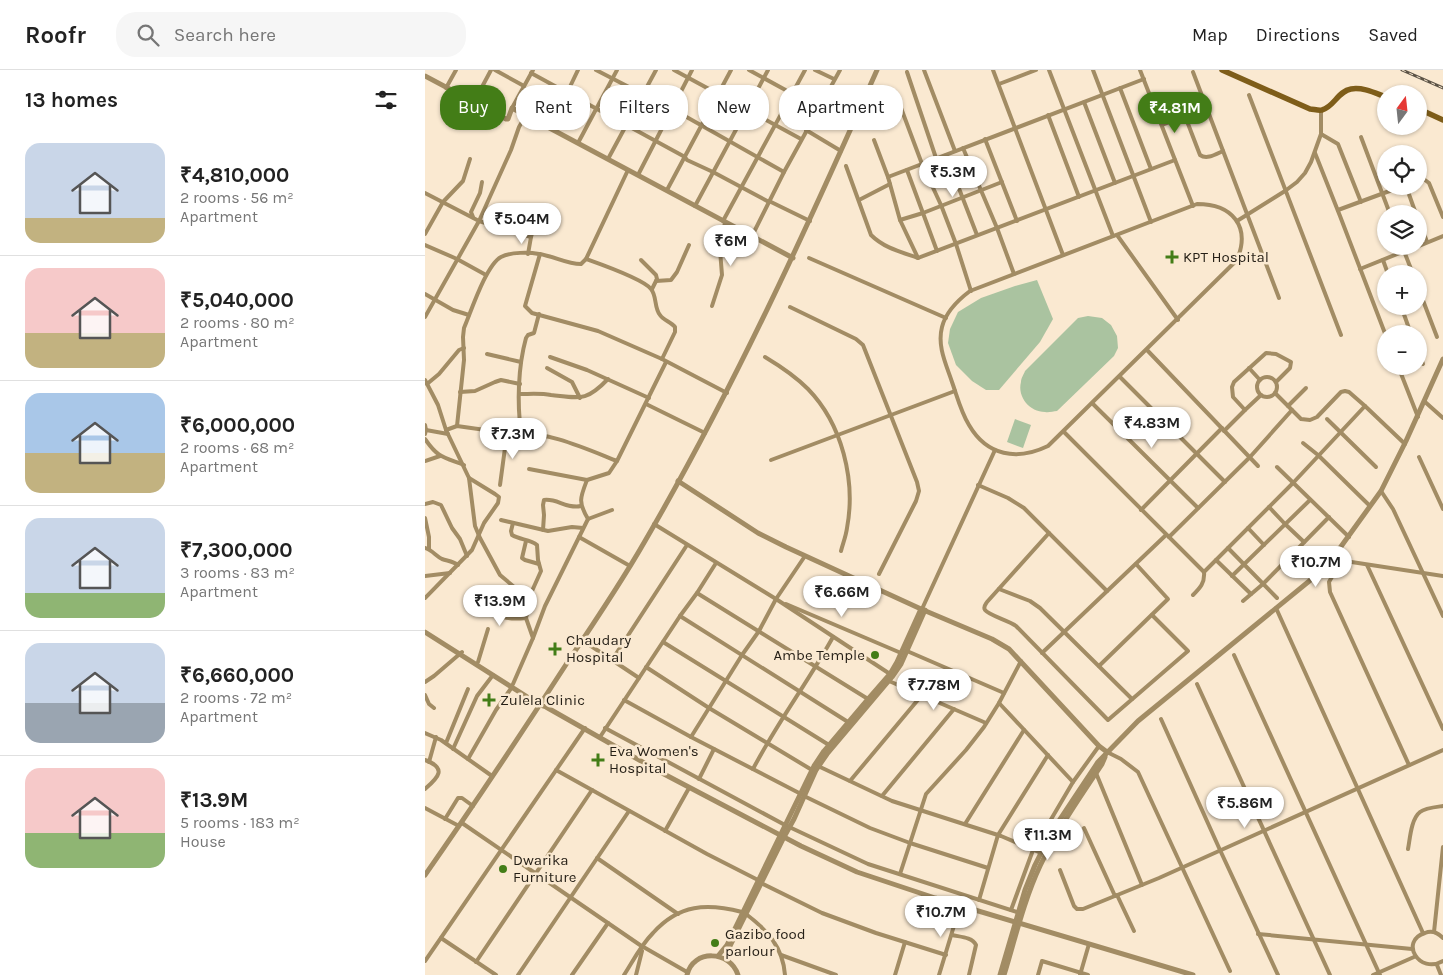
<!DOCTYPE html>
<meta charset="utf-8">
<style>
:root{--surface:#fff;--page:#f6f6f6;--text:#222;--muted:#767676;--line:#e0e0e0;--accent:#437d17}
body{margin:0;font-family:Karla,sans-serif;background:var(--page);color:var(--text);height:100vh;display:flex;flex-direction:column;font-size:19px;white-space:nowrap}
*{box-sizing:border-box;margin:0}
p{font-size:16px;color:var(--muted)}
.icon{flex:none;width:28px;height:28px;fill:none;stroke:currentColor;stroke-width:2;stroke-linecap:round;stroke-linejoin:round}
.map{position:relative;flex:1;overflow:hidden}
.drawer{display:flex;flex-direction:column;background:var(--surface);width:425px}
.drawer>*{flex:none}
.banner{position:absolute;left:15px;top:15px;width:475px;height:45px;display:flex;gap:10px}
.needle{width:32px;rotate:15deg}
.controls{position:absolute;left:952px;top:15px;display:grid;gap:10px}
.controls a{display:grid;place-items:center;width:50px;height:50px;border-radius:50%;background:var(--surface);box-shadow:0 1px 4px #0004;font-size:25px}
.price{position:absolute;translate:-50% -42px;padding:0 11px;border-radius:18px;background:#fff;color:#222;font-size:16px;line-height:32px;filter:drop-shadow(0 1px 2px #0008)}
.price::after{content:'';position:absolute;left:50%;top:30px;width:15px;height:11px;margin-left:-8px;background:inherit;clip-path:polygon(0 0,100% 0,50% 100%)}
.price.active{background:var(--accent);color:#fff}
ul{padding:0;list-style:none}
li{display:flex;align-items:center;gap:15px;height:125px;padding:0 25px}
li+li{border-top:1px solid var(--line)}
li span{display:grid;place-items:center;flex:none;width:140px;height:100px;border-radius:15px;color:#555}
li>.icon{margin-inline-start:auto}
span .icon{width:60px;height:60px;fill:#fffc;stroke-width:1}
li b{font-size:21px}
h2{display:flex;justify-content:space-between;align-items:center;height:60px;padding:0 25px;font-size:21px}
.chip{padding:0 18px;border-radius:20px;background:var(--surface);box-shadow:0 1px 4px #0004;font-size:18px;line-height:45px}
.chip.active{background:var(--accent);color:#fff}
header{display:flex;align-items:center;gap:30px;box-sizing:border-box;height:70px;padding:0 25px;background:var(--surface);border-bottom:1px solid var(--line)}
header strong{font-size:24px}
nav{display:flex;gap:28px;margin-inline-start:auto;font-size:18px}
.search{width:350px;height:45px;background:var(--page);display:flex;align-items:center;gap:12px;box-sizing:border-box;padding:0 18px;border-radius:20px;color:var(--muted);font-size:19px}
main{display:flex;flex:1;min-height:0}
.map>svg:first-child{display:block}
</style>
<header>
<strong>Roofr</strong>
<div class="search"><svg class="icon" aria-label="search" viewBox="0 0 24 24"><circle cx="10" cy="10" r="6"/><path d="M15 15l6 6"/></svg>Search here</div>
<nav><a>Map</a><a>Directions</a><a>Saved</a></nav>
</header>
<main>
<section class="drawer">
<h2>13 homes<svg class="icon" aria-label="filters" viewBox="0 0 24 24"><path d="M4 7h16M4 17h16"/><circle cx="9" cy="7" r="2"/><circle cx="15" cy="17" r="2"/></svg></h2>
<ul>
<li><span style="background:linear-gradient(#c9d6e8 75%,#c2b280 0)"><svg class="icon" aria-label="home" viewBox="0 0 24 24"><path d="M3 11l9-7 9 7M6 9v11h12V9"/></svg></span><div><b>₹4,810,000</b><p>2 rooms · 56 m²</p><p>Apartment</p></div></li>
<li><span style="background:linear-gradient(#f6c9c9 65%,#c2b280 0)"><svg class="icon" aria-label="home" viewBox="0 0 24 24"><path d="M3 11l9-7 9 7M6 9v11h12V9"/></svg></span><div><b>₹5,040,000</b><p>2 rooms · 80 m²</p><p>Apartment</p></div></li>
<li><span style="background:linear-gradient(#a9c7e8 60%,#c2b280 0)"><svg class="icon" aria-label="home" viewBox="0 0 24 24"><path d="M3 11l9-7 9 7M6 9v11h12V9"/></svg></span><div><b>₹6,000,000</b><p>2 rooms · 68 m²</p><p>Apartment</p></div></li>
<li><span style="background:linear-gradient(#c9d6e8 75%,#8fb573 0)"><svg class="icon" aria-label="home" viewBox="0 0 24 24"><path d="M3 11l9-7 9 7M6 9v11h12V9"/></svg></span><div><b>₹7,300,000</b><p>3 rooms · 83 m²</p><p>Apartment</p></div></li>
<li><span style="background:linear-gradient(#c9d6e8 60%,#9aa5b1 0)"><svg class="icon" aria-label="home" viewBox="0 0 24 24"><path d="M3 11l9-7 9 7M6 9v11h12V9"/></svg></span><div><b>₹6,660,000</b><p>2 rooms · 72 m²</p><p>Apartment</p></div></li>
<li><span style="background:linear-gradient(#f6c9c9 65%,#8fb573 0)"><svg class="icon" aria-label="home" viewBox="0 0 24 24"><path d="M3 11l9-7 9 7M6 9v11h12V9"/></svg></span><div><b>₹13.9M</b><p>5 rooms · 183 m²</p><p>House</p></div></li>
</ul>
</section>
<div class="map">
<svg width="1018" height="905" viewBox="0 0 1018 905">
<rect width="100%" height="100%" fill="#fae9d1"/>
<g fill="#aac3a0">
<polygon points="612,210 628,249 615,272 574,320 561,320 547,311 531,295 523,273 525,259 533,242 556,228 590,216"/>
<path d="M663,246L677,248L686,255L692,266L693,278L689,286L632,341C628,341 624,343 620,342C605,342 592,327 596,312C596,308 599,304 600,301L653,248Z"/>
<polygon points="590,349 606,355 598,378 582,372"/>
</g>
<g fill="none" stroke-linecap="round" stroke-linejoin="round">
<g stroke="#a28c64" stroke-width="4">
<polyline points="70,0 99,16"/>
<polyline points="171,0 258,45 359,102"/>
<polyline points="249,0 376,69"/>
<polyline points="324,0 366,23"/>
<polyline points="390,0 409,9"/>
<polyline points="499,0 530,81"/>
<polyline points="568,0 638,185"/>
<polyline points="624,0 688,166"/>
<polyline points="668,0 726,152"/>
<polyline points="715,0 768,136"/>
<polyline points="482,2 511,88"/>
<polyline points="768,2 854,228"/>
<polyline points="106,3 260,87 262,90 288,102 344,132"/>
<polyline points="574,14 611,0"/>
<polyline points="21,18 31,0"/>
<polyline points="695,18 726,99"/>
<polyline points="470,22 497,94 516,135 531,174 546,221"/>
<polyline points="824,25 916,265"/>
<path d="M779,31C771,35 762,36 760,46L775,85C782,90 791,84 798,81"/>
<polyline points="49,32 66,0"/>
<polyline points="659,32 690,113"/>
<polyline points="87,38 108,0"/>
<polyline points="101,45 94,57 86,80 54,151 106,167 113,141"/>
<polyline points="623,45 654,127"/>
<polyline points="120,55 142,23 153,0"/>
<polyline points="737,55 760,46"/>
<polyline points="381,60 416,81"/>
<polyline points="896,64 913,74 936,132"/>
<polyline points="936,67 965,144"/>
<polyline points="560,69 592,151"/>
<polyline points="449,70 463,107 719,9"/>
<polyline points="153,73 192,0"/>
<polyline points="538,78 572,158 589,204"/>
<polyline points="890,83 915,146 961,266"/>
<polyline points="521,85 552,165"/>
<polyline points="183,89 231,0"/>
<path d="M421,96L446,165C459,178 476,182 493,188L750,90"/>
<polyline points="482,100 512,181"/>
<polyline points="213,105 267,0"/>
<polyline points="463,107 475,150 498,143 577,112"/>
<polyline points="994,110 1000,110 1004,113 1018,147"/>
<polyline points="981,116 991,144"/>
<polyline points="242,120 306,0"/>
<polyline points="0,123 54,151 0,247"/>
<polyline points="434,130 465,114"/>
<polyline points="344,131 385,151"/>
<path d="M772,134C807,134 826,156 812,190L623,376C592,391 562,386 544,355C536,342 532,326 527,312C521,294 512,276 517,257C521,241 533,230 545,221Z"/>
<polyline points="270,136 343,0"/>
<polyline points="913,140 978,116"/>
<polyline points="48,147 46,142 55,123 57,112"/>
<polyline points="475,150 493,188"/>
<polyline points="994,150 1002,172"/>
<polyline points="298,151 380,0"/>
<polyline points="812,151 860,121 872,112 880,103 886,92 896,64 896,40"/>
<polyline points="0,164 18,132 38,111 45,89"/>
<polyline points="692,165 753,250"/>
<polyline points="327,166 359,102 415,0"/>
<polyline points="0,175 32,189 61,205"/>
<polyline points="977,176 988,204"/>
<polyline points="994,176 1018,166"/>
<polyline points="103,184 106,167"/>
<polyline points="115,184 100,236 107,243 173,261 237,289"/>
<polyline points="384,188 521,248"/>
<polyline points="161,189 203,100"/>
<polyline points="216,190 231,205 232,209 227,219"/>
<polyline points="958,190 963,204"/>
<polyline points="935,199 992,176"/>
<polyline points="231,211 246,210 252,202 264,175"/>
<polyline points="994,220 1012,267"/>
<polyline points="0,224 28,240 44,245"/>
<polyline points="287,236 297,205 295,180 300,152"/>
<polyline points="976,236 986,264"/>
<polyline points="365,237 431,269 438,275 492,412 494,421 491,431 454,504"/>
<polyline points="722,280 833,396"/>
<polyline points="994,283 998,294"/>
<polyline points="62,284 96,292"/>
<polyline points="125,287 162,300 224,328"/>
<path d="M340,287C355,296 370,306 383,319C417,354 431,410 422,458C421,466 418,473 416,481"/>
<polyline points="973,296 993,347"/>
<polyline points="122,298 147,312 155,328"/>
<polyline points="824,298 835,310"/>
<polyline points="695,307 800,412"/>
<circle cx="842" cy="317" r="10"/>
<polyline points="0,310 13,335 21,360 44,408 50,456 55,468 75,505 88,516 95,531 108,568 88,614"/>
<polyline points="2,314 14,304 34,280 39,278"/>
<polyline points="35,322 50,321 70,312 76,310 95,314"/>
<polyline points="850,323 876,349 885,350 892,347 916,322 920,321 924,322 940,336 980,374"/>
<path d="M95,324C105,324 116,323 126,325C155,328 161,332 183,309"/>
<polyline points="836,325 820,340 808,327 807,317 809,312 841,283 851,284 866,292 865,298 851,312"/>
<polyline points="999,331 1018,348"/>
<polyline points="221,334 280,363"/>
<polyline points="668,334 773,438"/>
<polyline points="863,336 881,318"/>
<polyline points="902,349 951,397"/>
<polyline points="0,355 1,360 0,364"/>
<path d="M32,356L39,290L38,267L39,258C46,242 61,195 76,187C86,182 104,182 114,184C129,186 141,194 156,194L161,189C175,194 218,209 226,219C232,226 229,238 235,245C238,250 246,252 250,257V262L237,289L302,323"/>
<polyline points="1,360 23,364"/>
<path d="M21,360L32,356L88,364C118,359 164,380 192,391"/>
<polyline points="799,361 820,340"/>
<path d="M96,362C92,333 93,297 101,268L103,265L109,263L114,244"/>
<path d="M639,362L779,502C780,513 775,518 768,525"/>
<path d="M0,369C13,388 18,387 39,395"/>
<polyline points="878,373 893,385 945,436"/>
<polyline points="994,387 1018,439"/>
<polyline points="346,390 530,321"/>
<polyline points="0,391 15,386"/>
<polyline points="852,397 924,467"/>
<polyline points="104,399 162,410"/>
<polyline points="75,415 82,363"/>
<polyline points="553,415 583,428 599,438 682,521"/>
<polyline points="956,421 968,439 1018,546"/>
<polyline points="0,434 8,432 16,435 27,458 35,469 42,486"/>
<polyline points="844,437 860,454 879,472"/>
<polyline points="716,440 797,358"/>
<polyline points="0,448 4,467 4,479"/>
<polyline points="163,449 187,440"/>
<polyline points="76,450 123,461 147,457 158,458"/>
<polyline points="229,454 351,529 465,604"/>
<polyline points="823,458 839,475"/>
<path d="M118,460L119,445L118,435L119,430C132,428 141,439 156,436"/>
<path d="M624,463L562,532C560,535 558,537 560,540C563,545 585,551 591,556L683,650L763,581L727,545"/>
<polyline points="154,467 205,496"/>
<polyline points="744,467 825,387 867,340"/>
<polyline points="101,471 97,488 100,490 114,494"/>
<path d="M0,478C7,480 11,486 17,489C23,491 28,491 33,495"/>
<polyline points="803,478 852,528"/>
<polyline points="907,489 1018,506"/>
<polyline points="791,490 826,524"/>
<polyline points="916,491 904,512 905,522 984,695"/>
<polyline points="942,495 1018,659"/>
<polyline points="779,502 868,413 940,336"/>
<polyline points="0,506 25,503"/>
<polyline points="807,506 885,430"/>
<polyline points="574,519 605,531 615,538 707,629"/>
<polyline points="272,523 443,629"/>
<polyline points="0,528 47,480 59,453 73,433 74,427 70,424 44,408"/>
<polyline points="818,531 838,514 904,447"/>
<path d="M60,534C75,548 81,550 101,548L107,521L116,501L113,490L112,475C105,469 95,470 87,465L86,461L88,453"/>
<polyline points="361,534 476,583"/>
<polyline points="851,538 998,863"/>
<polyline points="497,539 570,380"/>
<polyline points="255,546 423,652"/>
<path d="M108,568L120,536L163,449C153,432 155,428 162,410L184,403L192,391L241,292"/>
<polyline points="157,570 214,608"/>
<polyline points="238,572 404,675"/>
<polyline points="482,581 579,623"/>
<polyline points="617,583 741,465"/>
<polyline points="809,585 955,905"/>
<polyline points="187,590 262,475"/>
<polyline points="53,592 63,559"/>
<polyline points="674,596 743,529 711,494"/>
<polyline points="221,597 284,638 387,700"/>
<polyline points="464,611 561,653"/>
<polyline points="0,612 9,606 37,582"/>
<polyline points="772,614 905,905"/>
<polyline points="0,625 4,634 9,638"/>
<polyline points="199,630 266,667 376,724"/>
<polyline points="574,633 648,712"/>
<polyline points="736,649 795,780 853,905"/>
<polyline points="180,658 360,755 443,794 595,843"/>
<polyline points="0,663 16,670 67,706"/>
<polyline points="175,667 255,546 272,523 291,493"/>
<polyline points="266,667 317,585 334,561 351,529 380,486"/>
<polyline points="21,673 43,619"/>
<polyline points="28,679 52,626 68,605"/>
<polyline points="682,682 696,689 713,702 805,901"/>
<polyline points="43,689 71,640 87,617"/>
<path d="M0,690C22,698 14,707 0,719"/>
<polyline points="4,692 11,667"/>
<polyline points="393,696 467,731 576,766 616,783"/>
<path d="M328,699C352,653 383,612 408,567"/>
<polyline points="131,700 282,784 333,810"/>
<polyline points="671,703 717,815"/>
<polyline points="274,709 289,679"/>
<polyline points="425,711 497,625"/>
<polyline points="379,726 445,758 485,773 563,798"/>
<polyline points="457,726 529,639"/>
<polyline points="0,738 34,756"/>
<polyline points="20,749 33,728 37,728 48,736"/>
<polyline points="37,753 215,875 262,902"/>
<polyline points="540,754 599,660"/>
<polyline points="659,758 690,826"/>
<polyline points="240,761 264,718"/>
<path d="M983,779C985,769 986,749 995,742C1000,738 1011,737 1018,736"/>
<polyline points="172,788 253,844"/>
<polyline points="635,800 649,836 652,839 658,839 734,808 1018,680"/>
<polyline points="475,804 501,724 541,680 559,657 574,633 596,591"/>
<polyline points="336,813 397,843 451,863 521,885"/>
<polyline points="692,825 709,861"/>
<polyline points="554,830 573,765 623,685"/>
<polyline points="586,840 608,780 648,712 674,676"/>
<path d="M321,844C342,860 358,877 360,905"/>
<polyline points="1009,862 1018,777"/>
<polyline points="833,864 987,879"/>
<path d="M527,865C535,867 547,867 551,875L544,905"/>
<polyline points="16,868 71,905"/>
<path d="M1018,868C1013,863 1007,860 1000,863C974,871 994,905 1018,891"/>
<polyline points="356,885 411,905"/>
<polyline points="0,891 160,658"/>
<polyline points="51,892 167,720"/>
<polyline points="1012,895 1016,905"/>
<polyline points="93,905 204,741"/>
<polyline points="147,905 183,853"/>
<path d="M199,905C208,891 216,875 228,863C254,834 282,833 317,842"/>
<polyline points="211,905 217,881"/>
<polyline points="470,905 480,872"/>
<polyline points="514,905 535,836"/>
<polyline points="613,905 617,891 663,905"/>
<polyline points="655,905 664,874"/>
<polyline points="948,905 989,887"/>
</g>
<g stroke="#a28c64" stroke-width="5">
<polyline points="0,6 81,49 83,49 87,38 368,188"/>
<polyline points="253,411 333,463 361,477 496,539 567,569 584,579 674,676 682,682"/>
<polyline points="0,562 115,635 121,637 237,703 376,776 432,802 510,828 768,905"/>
<path d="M0,805C49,735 96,664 142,593C169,553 196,513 220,471C308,320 381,160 452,0"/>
<polyline points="293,886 302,875 389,696 399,681 443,629 465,604 472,592 496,539"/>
<polyline points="302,890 304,878 359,767 369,749 391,700 402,684 467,607 476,594 500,540"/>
<path d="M262,905C268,879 305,880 313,905"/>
<polyline points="575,905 600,820 610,795 626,763 673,692 713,651 888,508 907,489 956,421 981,371 1018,289"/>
<path d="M579,905C590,869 599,830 615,796C632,760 655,727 677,694L680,687"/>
</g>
<g stroke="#7e5d19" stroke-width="5.5">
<path d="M797,0L885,39C888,39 894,41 897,40C909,37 913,21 926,19C938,17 950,23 961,27"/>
<polyline points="994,39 1018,50"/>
</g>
<defs>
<polyline id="rail" points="977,0 1018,18"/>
</defs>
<use href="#rail" stroke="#5c5346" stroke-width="3"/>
<use href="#rail" stroke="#fae9d1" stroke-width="1" stroke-dasharray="4" stroke-linecap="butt"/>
</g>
<g fill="#437d17" stroke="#fae9d1" stroke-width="2">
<path d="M744.5 179.5h5v5h5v5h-5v5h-5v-5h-5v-5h5z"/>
<path d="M127.5 571.5h5v5h5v5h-5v5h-5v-5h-5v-5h5z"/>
<circle cx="450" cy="585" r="5"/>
<path d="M61.5 622.5h5v5h5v5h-5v5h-5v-5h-5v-5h5z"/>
<path d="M170.5 682.5h5v5h5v5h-5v5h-5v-5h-5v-5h5z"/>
<circle cx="78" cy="799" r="5"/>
<circle cx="290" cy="873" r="5"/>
</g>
<g text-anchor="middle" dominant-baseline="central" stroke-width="5" stroke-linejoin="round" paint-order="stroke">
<g font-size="15" fill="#251f16" stroke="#fae9d1" text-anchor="start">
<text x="758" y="187">KPT Hospital</text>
<text x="141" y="570">Chaudary<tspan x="141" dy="17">Hospital</tspan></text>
<text x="440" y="585" text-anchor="end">Ambe Temple</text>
<text x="75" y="630">Zulela Clinic</text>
<text x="184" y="681">Eva Women's<tspan x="184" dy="17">Hospital</tspan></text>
<text x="88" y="790">Dwarika<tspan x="88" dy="17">Furniture</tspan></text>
<text x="300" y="864">Gazibo food<tspan x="300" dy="17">parlour</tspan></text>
</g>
</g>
</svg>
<div class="controls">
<a><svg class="needle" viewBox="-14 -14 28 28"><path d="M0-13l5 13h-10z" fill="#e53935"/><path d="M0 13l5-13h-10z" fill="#767676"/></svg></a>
<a><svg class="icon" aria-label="locate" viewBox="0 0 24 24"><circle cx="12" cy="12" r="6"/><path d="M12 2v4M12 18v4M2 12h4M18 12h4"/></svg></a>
<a><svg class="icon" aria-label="layers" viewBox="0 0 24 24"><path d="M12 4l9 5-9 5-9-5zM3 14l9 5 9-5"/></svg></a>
<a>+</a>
<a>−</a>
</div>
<b class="price active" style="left:750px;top:64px">₹4.81M</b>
<b class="price" style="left:528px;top:128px">₹5.3M</b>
<b class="price" style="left:97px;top:175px">₹5.04M</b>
<b class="price" style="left:306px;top:197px">₹6M</b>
<b class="price" style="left:727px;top:379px">₹4.83M</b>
<b class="price" style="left:88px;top:390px">₹7.3M</b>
<b class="price" style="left:891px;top:518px">₹10.7M</b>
<b class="price" style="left:417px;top:548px">₹6.66M</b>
<b class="price" style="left:75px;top:557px">₹13.9M</b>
<b class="price" style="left:509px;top:641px">₹7.78M</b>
<b class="price" style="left:820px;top:759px">₹5.86M</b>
<b class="price" style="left:623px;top:791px">₹11.3M</b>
<b class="price" style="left:516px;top:868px">₹10.7M</b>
<div class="banner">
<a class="chip active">Buy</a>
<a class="chip">Rent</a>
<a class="chip">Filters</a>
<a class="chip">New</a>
<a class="chip">Apartment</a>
</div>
</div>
</main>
